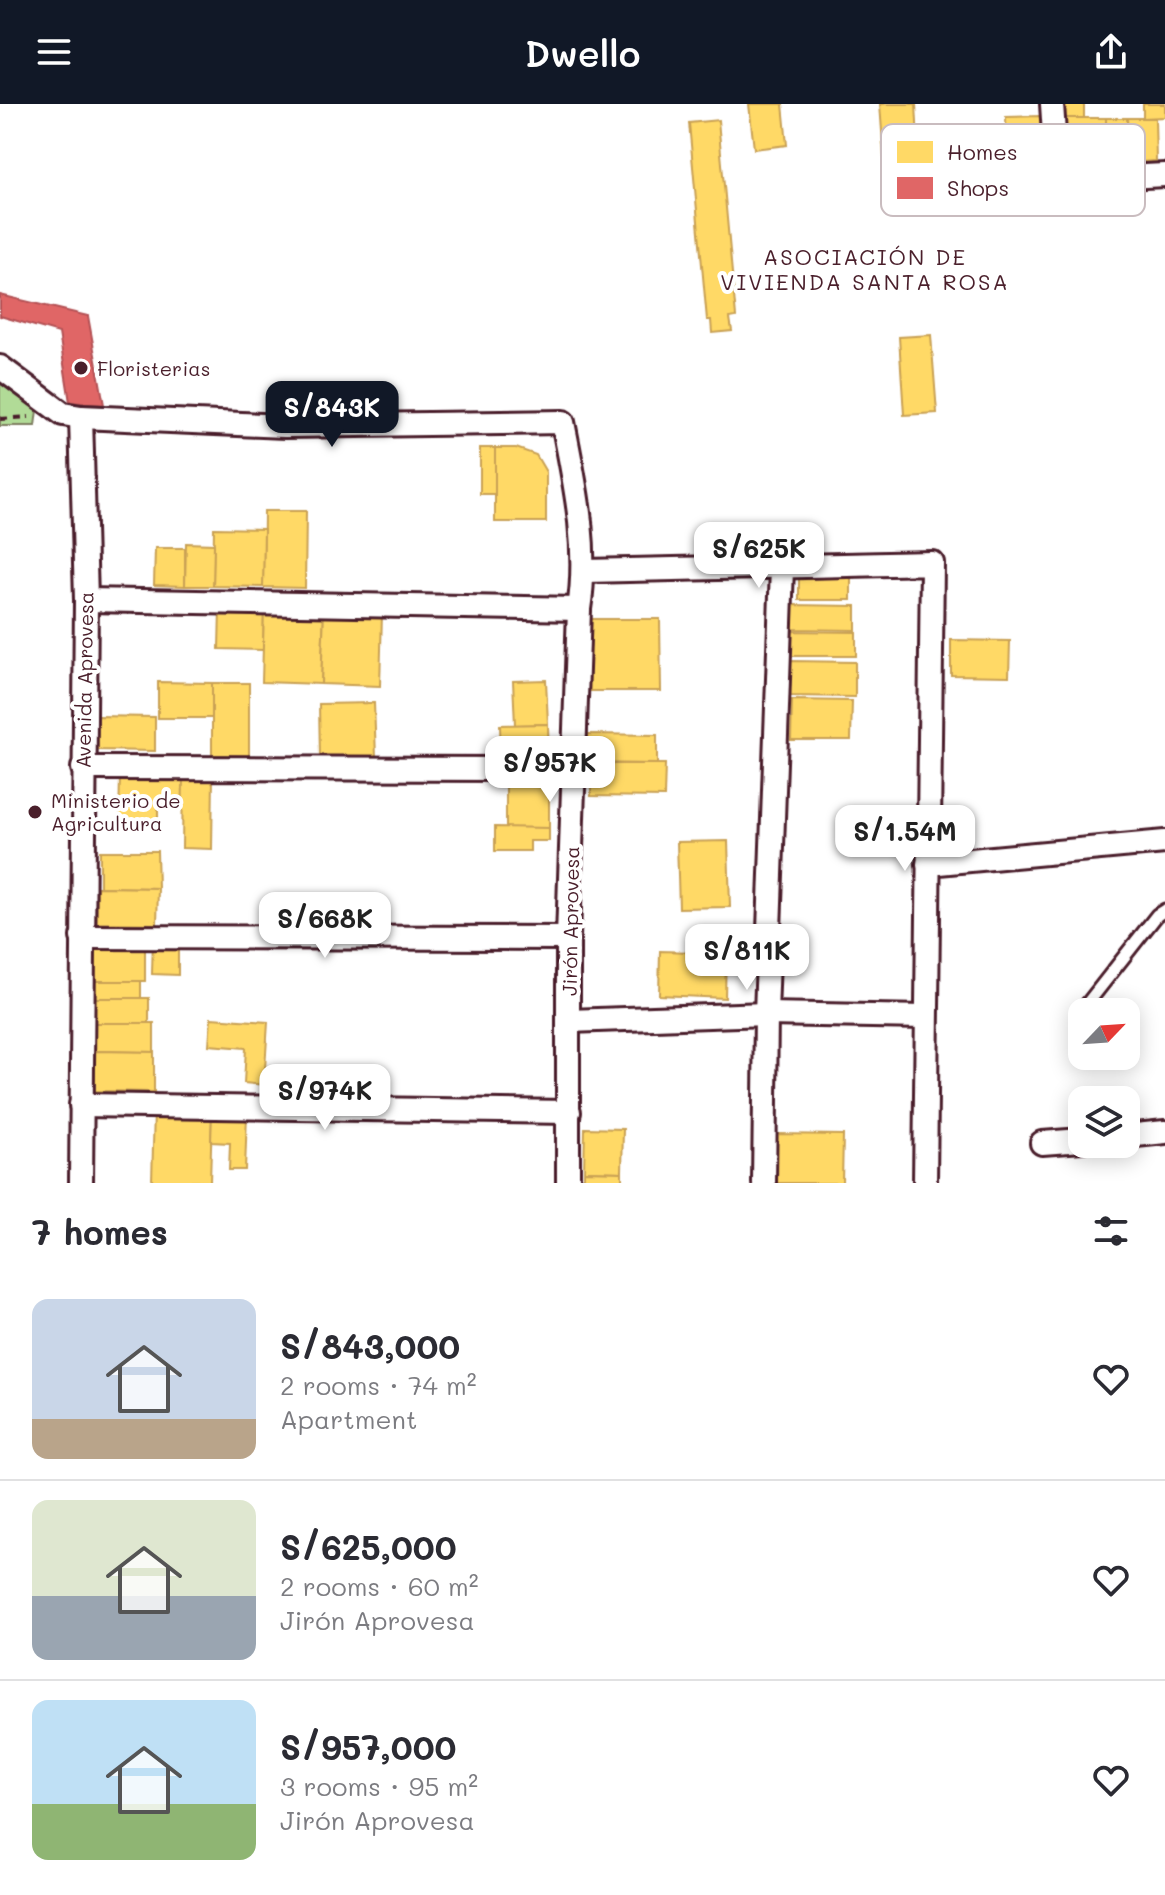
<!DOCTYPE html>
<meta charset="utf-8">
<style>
:root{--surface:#fff;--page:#f7f7f7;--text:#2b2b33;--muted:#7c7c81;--line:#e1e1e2;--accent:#111827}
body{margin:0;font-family:Mali,sans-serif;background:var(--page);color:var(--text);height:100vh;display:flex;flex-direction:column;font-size:30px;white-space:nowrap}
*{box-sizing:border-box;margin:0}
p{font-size:26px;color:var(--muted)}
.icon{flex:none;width:44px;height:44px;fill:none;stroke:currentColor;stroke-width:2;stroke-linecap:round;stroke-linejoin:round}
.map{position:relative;height:1079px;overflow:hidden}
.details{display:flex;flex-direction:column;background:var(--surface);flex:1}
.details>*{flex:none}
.needle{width:52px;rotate:65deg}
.controls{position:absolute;left:1068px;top:894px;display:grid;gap:16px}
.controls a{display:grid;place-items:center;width:72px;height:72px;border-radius:16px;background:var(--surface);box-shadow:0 4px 20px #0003;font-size:40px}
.price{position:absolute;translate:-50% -68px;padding:0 18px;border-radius:16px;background:#fff;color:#222;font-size:26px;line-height:52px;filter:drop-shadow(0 2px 4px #0008)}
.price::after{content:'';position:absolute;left:50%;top:48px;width:24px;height:18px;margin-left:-12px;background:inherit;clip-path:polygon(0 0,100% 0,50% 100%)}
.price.active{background:var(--accent);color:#fff}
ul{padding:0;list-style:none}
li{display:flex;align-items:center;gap:24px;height:200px;padding:0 32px}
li+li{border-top:2px solid var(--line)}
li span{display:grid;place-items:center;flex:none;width:224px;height:160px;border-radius:16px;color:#555}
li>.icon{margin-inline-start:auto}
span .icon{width:96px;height:96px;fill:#fffc;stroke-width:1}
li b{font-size:34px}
h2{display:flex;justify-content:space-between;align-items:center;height:96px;padding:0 32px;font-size:34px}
header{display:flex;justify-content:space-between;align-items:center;height:104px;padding:0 32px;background:var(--accent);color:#fff;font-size:36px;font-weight:600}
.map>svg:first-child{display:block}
</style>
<header><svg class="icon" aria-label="menu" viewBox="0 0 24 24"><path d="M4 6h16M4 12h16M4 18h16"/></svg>Dwello<svg class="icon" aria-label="share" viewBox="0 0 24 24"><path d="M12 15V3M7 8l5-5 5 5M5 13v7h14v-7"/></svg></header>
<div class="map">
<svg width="1165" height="1079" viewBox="0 0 1165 1079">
<rect width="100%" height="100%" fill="#fff"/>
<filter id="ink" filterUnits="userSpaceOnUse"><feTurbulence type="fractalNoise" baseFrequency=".0125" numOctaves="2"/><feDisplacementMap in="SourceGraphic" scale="16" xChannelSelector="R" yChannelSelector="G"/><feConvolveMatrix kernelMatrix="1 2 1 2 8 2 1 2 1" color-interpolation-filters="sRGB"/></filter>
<g filter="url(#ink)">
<polygon fill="#b1db97" stroke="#7e7d61" stroke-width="2" points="0,278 37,306 35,322 0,322"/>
<g fill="#ffd966" stroke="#c9a154" stroke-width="2">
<polygon points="749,0 783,0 787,41 754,45"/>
<polygon points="880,0 916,0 919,56 902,57 903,68 885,69"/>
<polygon points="1056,0 1084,0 1084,15 1058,14"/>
<polygon points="1143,0 1165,0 1165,13 1143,14"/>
<polygon points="1040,12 1042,52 1007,52 1006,13"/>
<polygon points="1058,14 1106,14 1106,53 1064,53"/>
<polygon points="1106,14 1127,14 1129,57 1106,57"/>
<polygon points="1127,14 1155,14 1156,57 1139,58 1139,37 1128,37"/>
<polygon points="718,16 736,213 730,214 732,227 712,229 711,216 707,216 689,19"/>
<polygon points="931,231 937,309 904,311 899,233"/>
<rect x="480" y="344" width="15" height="46"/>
<polygon points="495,344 516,344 536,351 546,368 546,418 495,418"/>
<polygon points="264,407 306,407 305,484 263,483"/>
<polygon points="214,424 264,425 263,483 213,482"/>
<polygon points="186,439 214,440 213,482 185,482"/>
<polygon points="155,444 185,444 185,482 154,481"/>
<polygon points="799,465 851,466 851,496 799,496"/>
<polygon points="790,501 856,502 856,526 790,525"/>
<polygon points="220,504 264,505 263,546 219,545"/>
<polygon points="264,505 324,508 321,580 262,578"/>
<polygon points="324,508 382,510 380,582 321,580"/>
<polygon points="588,515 660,515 661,587 588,587"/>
<polygon points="790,527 856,528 856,552 790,552"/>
<polygon points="951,536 1010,537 1009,572 951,571"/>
<polygon points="789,557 855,558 855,593 789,592"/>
<polygon points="546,576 548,620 515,621 513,577"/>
<polygon points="158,578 212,579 212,614 158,614"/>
<polygon points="212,579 249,579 249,652 212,651"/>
<polygon points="792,596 852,597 851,636 791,636"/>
<polygon points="374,599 376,653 320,654 319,600"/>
<polygon points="95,612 155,613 155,647 95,646"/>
<polygon points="548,620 549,654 501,655 500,621"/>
<polygon points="588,630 657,631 657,660 587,659"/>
<polygon points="591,660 665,660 664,693 591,692"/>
<polygon points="120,670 183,671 183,701 158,701 158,720 119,719"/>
<polygon points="183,671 213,671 212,745 182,744"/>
<rect x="506" y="681" width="43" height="43"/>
<polygon points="495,723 549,724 549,737 530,737 530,747 495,747"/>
<polygon points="728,737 730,803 679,804 677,738"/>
<polygon points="100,747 157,747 158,784 100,783"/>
<polygon points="97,783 158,784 157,820 97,819"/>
<polygon points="153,833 178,834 178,871 152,870"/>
<polygon points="95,834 145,835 145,877 95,877"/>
<polygon points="660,847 726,849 725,894 659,891"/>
<rect x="95" y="877" width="46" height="17"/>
<rect x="95" y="894" width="54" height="25"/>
<polygon points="211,914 268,918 264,981 244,979 246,944 209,941"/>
<polygon points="95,919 154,919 154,948 95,947"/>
<polygon points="95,947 154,948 154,988 95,987"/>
<polygon points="154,1007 212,1009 210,1078 152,1077"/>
<polygon points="212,1009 247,1010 245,1066 229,1066 230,1039 211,1038"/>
<polygon points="585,1024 623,1025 622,1068 584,1067"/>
<polygon points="776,1030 843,1031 842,1079 775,1079"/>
<polygon points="584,1067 622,1068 622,1079 584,1079"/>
</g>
<polygon fill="#e06666" stroke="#b35154" stroke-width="2" points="0,191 88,212 104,301 70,298 59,229 0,212"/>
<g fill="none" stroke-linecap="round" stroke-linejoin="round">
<defs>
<polyline id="service" points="1083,905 1157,811 1165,806"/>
<g id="minor">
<polyline points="1052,0 1057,76"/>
<polyline points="969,81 1165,71"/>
<path d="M0,263L63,310L81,313L285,322L563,318C575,380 589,442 579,505L568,834V1079"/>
<polyline points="81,313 86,496 81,1079"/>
<polyline points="585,467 932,459 925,1079"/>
<polyline points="86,496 579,505"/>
<polyline points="83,664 575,665"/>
<polyline points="928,760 1165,738"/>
<polyline points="82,833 568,834"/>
<polyline points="569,917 766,910 925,913"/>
<polyline points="81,1001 569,1008"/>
<polyline points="1126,1032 1165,1028"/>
<polyline points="1042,1039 1082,1036"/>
<polyline points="764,1079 766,910 782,463"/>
</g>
</defs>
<use href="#service" stroke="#4a1f2b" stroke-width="17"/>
<use href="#minor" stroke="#4a1f2b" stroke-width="28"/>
<polyline stroke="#4a1f2b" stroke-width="4" stroke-dasharray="8 6" stroke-linecap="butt" points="0,315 29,313"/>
<use href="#service" stroke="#fff" stroke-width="11"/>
<use href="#minor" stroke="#fff" stroke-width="22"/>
</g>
</g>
<g fill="#4a1f2b" stroke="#fff" stroke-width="3">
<circle cx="81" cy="264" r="8"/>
<circle cx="35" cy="708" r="8"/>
</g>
<g text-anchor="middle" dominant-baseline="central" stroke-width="8" stroke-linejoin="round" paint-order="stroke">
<g font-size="20" fill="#4a1f2b" stroke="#fff" text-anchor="start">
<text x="97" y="264">Floristerias</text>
<text x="51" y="696">Ministerio de<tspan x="51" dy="23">Agricultura</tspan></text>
</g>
<g font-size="20" fill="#4a1f2b" stroke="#fff">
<text transform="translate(84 576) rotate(-89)">Avenida Aprovesa</text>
<text transform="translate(570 817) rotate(-89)">Jirón Aprovesa</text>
</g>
<g font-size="22" letter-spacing="2" fill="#4a1f2b" stroke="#fff">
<text x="865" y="152">ASOCIACIÓN DE<tspan x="865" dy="25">VIVIENDA SANTA ROSA</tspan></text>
</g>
</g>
<rect x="881" y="20" width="264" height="92" rx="12" fill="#fff" stroke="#c9bcbf" stroke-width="2"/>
<rect x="897" y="37" width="36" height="22" fill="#ffd966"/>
<rect x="897" y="73" width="36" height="22" fill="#e06666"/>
<g font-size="22" fill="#4a1f2b">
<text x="947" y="56">Homes</text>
<text x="947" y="92">Shops</text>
</g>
</svg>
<div class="controls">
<a><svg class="needle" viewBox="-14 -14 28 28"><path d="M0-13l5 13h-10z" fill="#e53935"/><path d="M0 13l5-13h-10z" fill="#7c7c81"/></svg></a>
<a><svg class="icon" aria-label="layers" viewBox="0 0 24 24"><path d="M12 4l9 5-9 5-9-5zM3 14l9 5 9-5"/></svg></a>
</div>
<b class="price active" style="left:332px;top:345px">S/843K</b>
<b class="price" style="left:759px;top:486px">S/625K</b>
<b class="price" style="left:550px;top:700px">S/957K</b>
<b class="price" style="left:905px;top:769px">S/1.54M</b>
<b class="price" style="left:325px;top:856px">S/668K</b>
<b class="price" style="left:747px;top:888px">S/811K</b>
<b class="price" style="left:325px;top:1028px">S/974K</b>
</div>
<section class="details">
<h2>7 homes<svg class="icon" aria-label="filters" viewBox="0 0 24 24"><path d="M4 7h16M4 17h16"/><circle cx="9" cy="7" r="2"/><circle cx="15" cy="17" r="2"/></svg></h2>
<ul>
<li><span style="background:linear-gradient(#c9d6e8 75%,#b9a48a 0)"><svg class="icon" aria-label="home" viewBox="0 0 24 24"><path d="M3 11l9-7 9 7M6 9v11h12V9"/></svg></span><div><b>S/843,000</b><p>2 rooms · 74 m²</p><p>Apartment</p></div><svg class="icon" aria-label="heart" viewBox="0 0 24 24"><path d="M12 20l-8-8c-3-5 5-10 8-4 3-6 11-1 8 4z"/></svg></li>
<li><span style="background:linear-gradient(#dfe7d0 60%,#9aa5b1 0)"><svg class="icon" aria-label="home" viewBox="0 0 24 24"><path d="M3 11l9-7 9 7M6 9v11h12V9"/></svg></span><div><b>S/625,000</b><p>2 rooms · 60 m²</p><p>Jirón Aprovesa</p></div><svg class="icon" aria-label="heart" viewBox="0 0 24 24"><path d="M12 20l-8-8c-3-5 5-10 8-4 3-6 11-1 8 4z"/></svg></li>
<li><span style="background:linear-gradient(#bfe0f5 65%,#8fb573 0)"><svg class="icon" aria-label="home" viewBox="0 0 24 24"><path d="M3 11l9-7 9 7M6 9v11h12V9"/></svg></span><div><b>S/957,000</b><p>3 rooms · 95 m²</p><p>Jirón Aprovesa</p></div><svg class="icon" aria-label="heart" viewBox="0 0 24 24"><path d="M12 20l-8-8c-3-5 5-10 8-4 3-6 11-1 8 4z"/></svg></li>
</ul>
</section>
